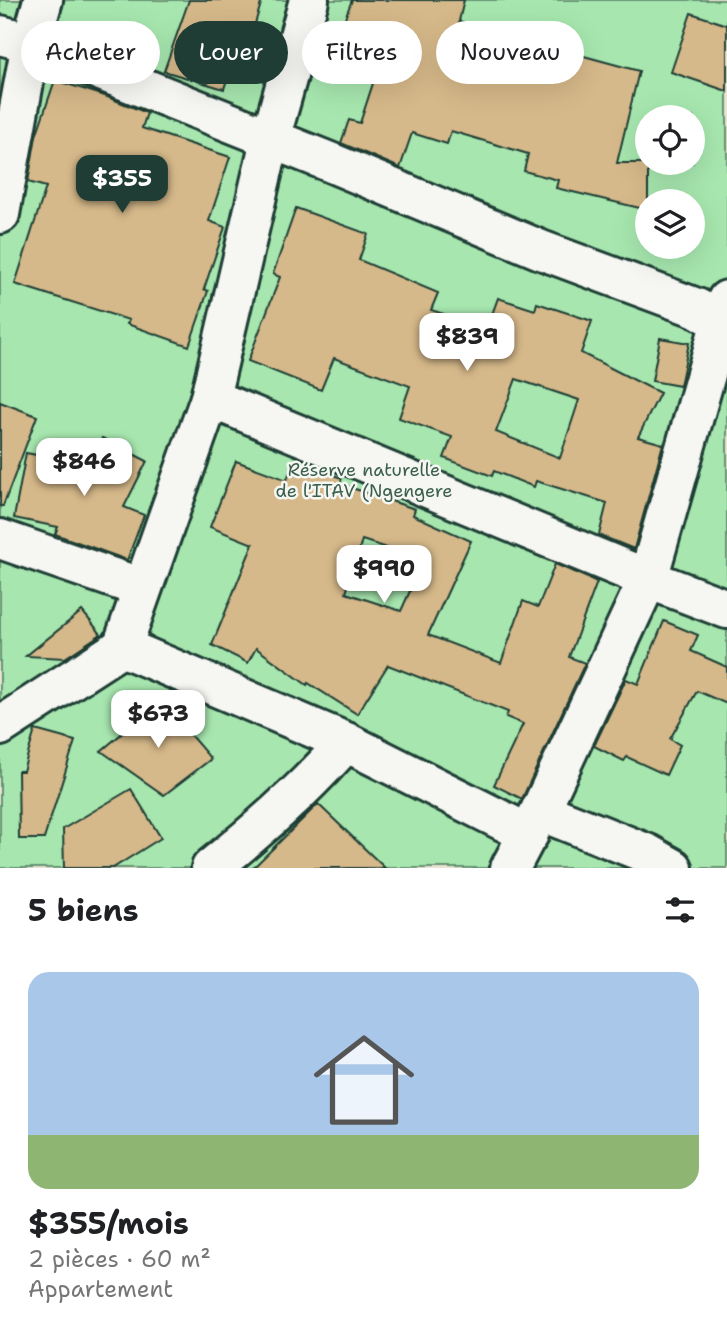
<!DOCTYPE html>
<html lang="fr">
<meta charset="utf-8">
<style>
:root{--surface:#fff;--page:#f2f2f2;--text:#202124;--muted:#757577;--accent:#1f3d34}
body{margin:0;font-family:"Shantell Sans",sans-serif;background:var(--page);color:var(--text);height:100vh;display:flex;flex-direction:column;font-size:26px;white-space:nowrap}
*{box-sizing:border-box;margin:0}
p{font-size:23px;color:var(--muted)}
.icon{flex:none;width:38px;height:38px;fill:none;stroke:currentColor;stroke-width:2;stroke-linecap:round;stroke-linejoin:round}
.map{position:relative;height:868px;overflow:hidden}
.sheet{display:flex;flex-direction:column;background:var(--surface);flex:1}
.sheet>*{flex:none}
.banner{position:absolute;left:21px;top:21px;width:686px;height:63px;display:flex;gap:14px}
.controls{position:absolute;left:635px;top:105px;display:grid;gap:14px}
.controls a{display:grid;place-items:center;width:70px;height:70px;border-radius:50%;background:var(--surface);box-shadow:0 7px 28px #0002;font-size:35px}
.price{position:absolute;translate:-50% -60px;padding:0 16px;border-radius:14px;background:#fff;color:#222;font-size:23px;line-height:46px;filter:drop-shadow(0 2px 4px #0008)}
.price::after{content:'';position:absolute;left:50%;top:42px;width:21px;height:16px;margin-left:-10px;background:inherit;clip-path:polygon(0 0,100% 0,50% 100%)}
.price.current{background:var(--accent);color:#fff}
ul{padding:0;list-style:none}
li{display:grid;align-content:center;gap:14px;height:371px;padding:0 28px}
li span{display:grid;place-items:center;height:217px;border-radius:21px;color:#555}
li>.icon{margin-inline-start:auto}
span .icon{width:126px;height:126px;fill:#fffc;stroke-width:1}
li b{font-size:30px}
h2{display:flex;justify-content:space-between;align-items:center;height:84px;padding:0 28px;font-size:30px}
.tag{padding:0 24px;border-radius:32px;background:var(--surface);box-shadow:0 7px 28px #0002;font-size:24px;line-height:63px}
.tag.current{background:var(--accent);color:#fff}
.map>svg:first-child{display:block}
</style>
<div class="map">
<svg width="727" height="868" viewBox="0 0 727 868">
<rect width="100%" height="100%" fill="#ece4d3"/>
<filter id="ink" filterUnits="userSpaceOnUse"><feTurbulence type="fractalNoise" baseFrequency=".0143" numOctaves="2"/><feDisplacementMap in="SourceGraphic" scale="14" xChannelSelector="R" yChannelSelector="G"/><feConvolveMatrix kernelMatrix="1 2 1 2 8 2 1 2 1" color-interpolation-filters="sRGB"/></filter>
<g filter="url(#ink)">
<path fill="#a7e7af" stroke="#639272" stroke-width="2" fill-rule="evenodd" d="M0,0H727V868H0ZM648,117H693V163H648ZM648,201H693V247H648Z"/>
<g fill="#d6b98a" stroke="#1f3d34" stroke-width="2" fill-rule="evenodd">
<polygon points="189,0 262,0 249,44 239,41 224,89 164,71"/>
<polygon points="352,0 464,0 459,21 567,58 569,52 639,71 617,163 648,163 648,210 556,188 558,180 524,171 528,154 451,131 447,144 412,133 400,168 341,143 349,120 360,123 377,71 331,54"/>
<polygon points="691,13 727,25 727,91 671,72"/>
<polygon points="55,80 105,96 147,113 142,128 230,157 209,221 225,227 204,289 208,291 189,346 127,324 129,320 15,284 46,187 28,182 36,136"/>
<path d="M296,208L368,234L359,260L438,293L431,310L487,328L498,298L535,310L537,303L592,321L581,353L660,393L638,437L663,444L634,549L599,535L607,503L536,481L534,487L494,471L492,476L444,458L452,437L399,418L410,386L334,358L321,390L248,361L280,277L273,274ZM516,379L579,400L560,458L496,432Z"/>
<polygon points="660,338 689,343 680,386 652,381"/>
<polygon points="0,402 37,416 3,506 0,506"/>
<polygon points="102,438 147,461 124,507 144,515 127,560 55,534 58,527 14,518 26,453 89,465"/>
<path d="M236,461L287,480L293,462L342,478L340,484L415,509L413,515L471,541L428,635L501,663L523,601L538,607L555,564L597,582L569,657L585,663L522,799L494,785L523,724L506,717L508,712L388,665L357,714L308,683L307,685L256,648L248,663L212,645L253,544L210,527ZM362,540L424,560L401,611L346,593Z"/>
<polygon points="82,611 101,634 65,658 26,656"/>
<polygon points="664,621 698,635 691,651 727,667 727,704 697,691 670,739 680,745 666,775 627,757 624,761 594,746 626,679 638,684"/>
<polygon points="161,701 211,759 164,795 101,751"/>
<polygon points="35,730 75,741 44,839 19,839 18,771 23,771"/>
<polygon points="131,789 161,838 113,868 64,868 63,829"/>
<polygon points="318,804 385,868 253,868"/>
</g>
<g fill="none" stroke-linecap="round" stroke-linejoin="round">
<defs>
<g id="minor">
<polyline points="0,35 31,43 327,161 541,250 697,308 727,326"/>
<polyline points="0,214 31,43 43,0"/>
<polyline points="210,398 648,579 727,609"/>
<polyline points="0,539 142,588"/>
<polyline points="122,647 346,742 529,834"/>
<polyline points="0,726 122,647 210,398 270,140 309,0"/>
<polyline points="540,811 648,854 673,868"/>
<path d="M211,868C260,829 306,789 346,742"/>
<polyline points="510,868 540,811 648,579 727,300"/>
</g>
</defs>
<use href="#minor" stroke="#1f3d34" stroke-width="44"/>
<use href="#minor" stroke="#f6f6f2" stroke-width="38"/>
</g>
</g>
<g text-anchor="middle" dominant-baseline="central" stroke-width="5" stroke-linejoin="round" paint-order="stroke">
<g font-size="18" fill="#3a5f4d" stroke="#f6f6f2">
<text x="364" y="470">Réserve naturelle<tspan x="364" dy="21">de l'ITAV (Ngengere</tspan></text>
</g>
</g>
</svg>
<div class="controls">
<a><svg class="icon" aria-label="locate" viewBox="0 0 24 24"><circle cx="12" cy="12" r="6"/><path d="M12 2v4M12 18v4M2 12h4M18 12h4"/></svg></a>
<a><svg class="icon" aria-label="layers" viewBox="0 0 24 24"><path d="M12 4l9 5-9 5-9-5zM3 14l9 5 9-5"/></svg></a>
</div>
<b class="price current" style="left:122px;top:215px">$355</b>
<b class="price" style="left:467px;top:373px">$839</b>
<b class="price" style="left:84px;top:498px">$846</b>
<b class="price" style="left:384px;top:605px">$990</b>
<b class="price" style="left:158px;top:750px">$673</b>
<div class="banner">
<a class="tag">Acheter</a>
<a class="tag current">Louer</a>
<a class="tag">Filtres</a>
<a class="tag">Nouveau</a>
</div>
</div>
<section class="sheet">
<h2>5 biens<svg class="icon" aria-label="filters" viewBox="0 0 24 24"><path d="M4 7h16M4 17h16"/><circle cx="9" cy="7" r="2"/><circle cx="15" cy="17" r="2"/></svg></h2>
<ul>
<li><span style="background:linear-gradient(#a9c7e8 75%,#8fb573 0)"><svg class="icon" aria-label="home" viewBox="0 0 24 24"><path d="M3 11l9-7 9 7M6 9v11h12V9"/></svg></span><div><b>$355/mois</b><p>2 pièces · 60 m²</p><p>Appartement</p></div></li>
</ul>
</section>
